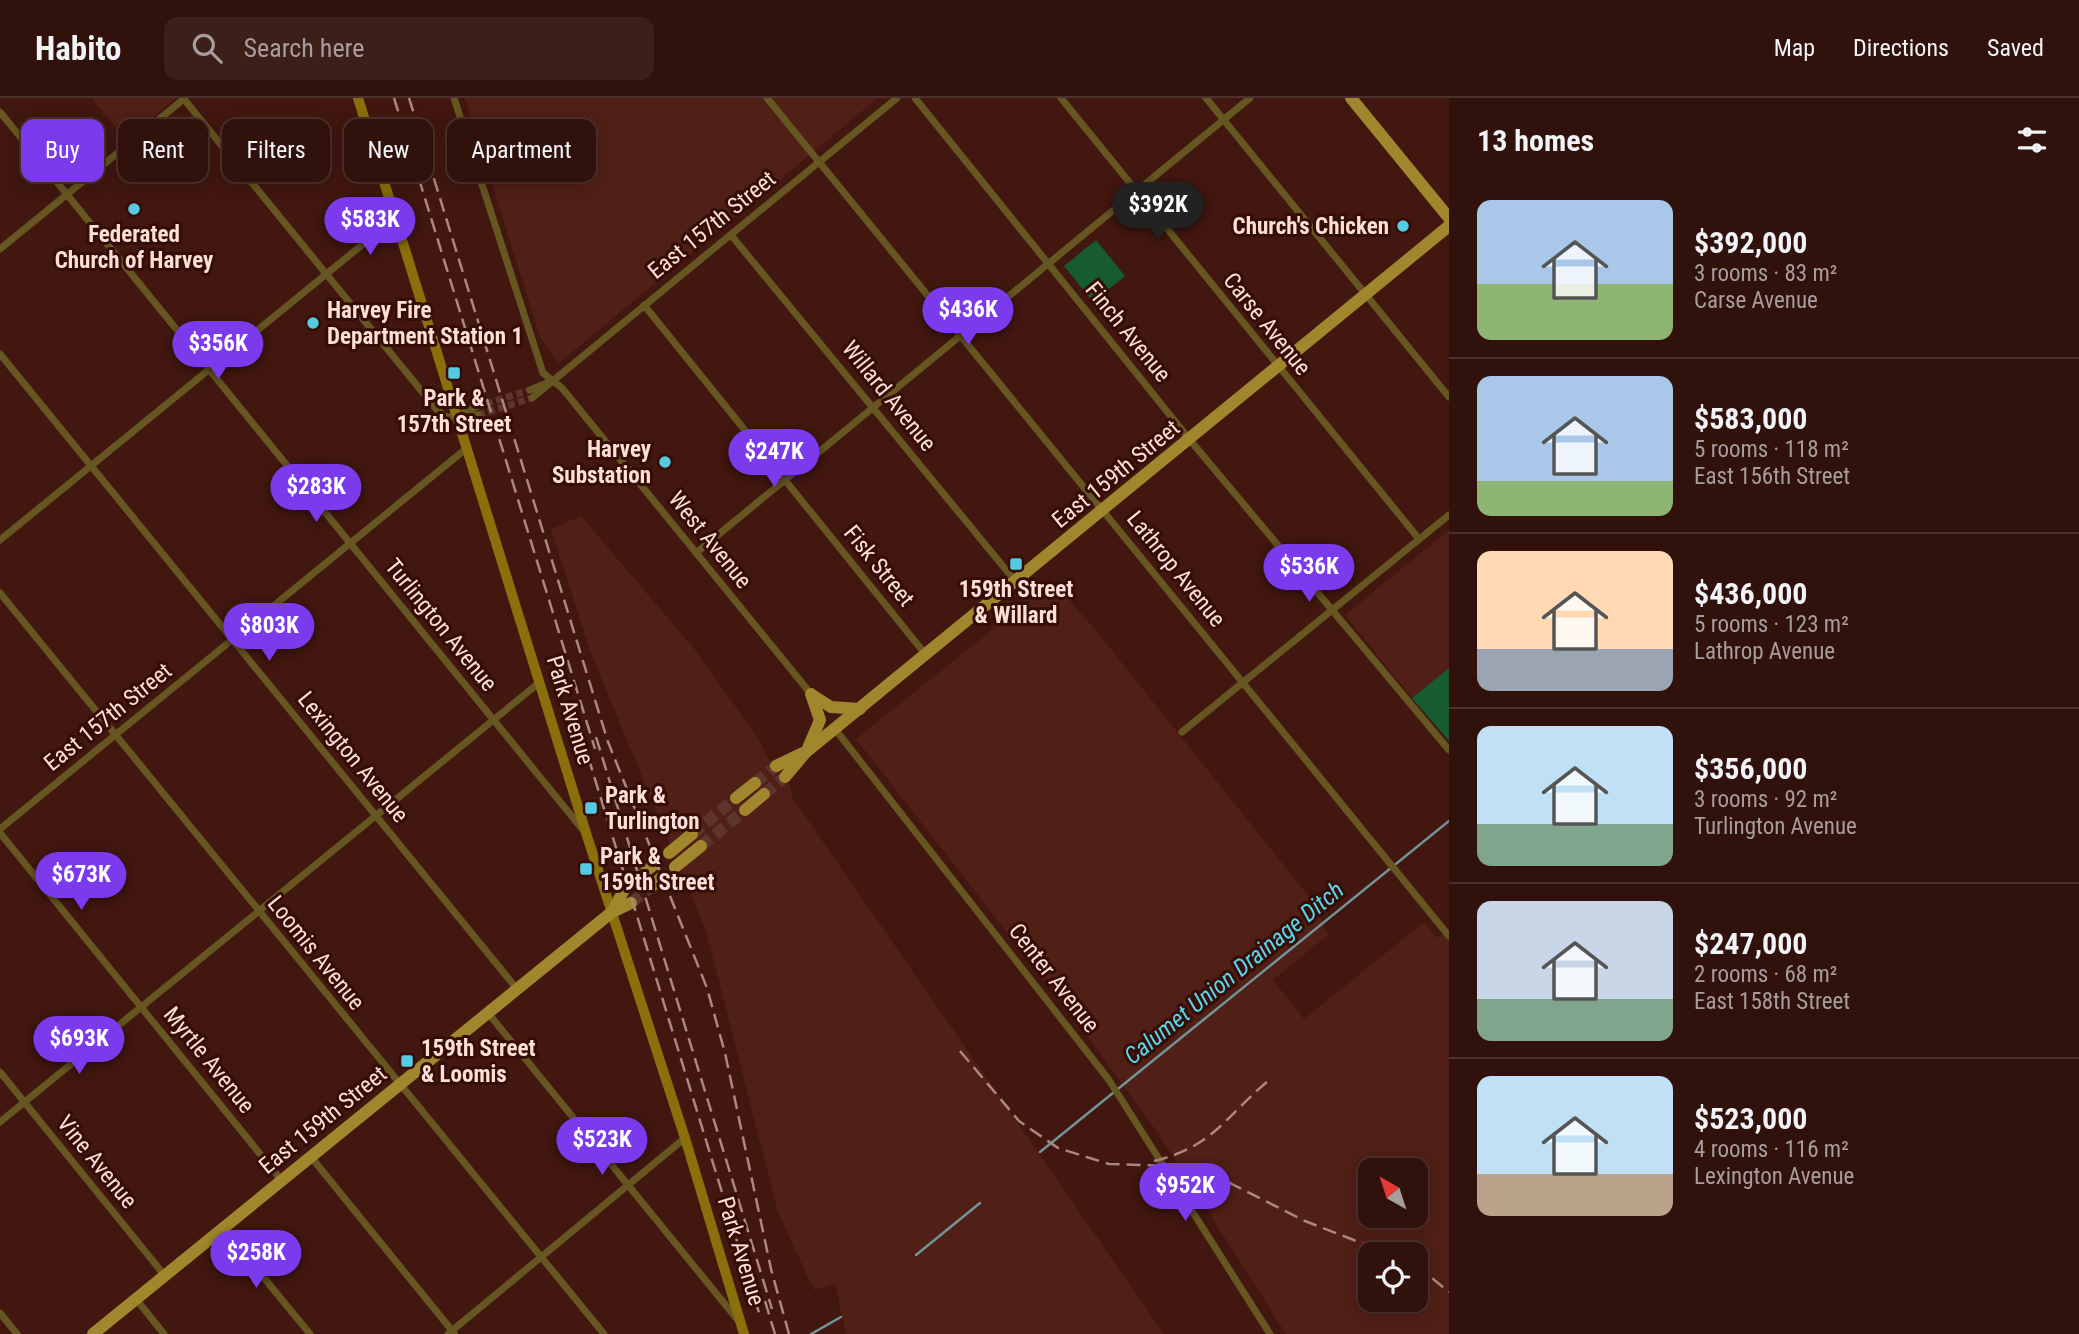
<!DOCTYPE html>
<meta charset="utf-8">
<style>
:root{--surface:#31110b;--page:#3d1f19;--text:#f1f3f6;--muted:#a89d9d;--line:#4c312c;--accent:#7c3aed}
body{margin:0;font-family:"Roboto Condensed",sans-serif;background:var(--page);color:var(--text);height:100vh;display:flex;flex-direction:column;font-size:26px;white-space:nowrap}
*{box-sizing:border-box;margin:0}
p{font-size:23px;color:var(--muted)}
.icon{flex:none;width:38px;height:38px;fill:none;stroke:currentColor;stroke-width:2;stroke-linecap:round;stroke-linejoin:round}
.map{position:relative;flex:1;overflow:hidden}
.details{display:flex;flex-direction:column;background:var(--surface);width:630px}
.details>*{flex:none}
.guide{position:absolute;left:21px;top:21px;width:665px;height:63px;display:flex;gap:14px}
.needle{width:46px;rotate:321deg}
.tools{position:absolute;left:1358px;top:1060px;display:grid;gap:14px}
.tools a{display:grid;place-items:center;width:70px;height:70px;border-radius:14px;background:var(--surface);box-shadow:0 4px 18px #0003,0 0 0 2px var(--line);font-size:35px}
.price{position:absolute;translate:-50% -60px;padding:0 16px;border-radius:24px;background:var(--accent);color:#fff;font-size:23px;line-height:46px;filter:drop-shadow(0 2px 4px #0008)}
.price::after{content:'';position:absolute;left:50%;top:42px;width:21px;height:16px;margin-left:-10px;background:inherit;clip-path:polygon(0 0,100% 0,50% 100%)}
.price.active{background:#222;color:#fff}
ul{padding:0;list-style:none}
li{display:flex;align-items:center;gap:21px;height:175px;padding:0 28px}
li+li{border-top:2px solid var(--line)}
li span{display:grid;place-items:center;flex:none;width:196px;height:140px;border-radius:14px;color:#555}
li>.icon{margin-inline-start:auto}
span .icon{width:84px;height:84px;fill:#fffc;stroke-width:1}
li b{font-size:30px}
h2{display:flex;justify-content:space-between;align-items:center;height:84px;padding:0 28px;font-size:30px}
.pill{padding:0 24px;border-radius:14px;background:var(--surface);box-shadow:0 4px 18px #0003,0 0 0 2px var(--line);font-size:24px;line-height:63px}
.pill.active{background:var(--accent);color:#fff}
header{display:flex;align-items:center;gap:42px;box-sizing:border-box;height:98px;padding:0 35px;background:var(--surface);border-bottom:2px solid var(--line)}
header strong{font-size:33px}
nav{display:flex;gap:38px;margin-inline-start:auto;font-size:24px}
.search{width:490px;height:63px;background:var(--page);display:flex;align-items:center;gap:18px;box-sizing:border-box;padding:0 24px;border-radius:14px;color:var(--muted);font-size:26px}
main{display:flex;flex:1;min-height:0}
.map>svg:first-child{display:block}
</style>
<header>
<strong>Habito</strong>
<div class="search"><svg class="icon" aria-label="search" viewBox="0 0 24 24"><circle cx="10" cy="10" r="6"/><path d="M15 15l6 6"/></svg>Search here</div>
<nav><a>Map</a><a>Directions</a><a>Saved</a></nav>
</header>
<main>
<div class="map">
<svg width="1449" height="1236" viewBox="0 0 1449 1236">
<rect width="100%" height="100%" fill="#41170f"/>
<g fill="#501f16" fill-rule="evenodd">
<polygon points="91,0 176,0 126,42"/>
<polygon points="465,0 878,0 558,266 540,239"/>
<polygon points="581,418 696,553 760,643 768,660 790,688 792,699 1164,1236 846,1236 835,1186 814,1192 778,1115 706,833 590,553 551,431"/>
<polygon points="1449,432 1449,570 1412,600 1345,517"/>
<path d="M1053,483L1098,535L1315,806L1328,837L1273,882L1304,921L1424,824L1437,840L1449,831V1236H1286L1160,1038L1080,928L856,641ZM1370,1073H1416V1118H1370ZM1370,1157H1416V1202H1370Z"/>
</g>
<g fill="#175b31">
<polygon points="1096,142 1125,178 1093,204 1064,168"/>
<polygon points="1449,570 1449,643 1412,600"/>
</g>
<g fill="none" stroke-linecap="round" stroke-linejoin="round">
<g stroke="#72939a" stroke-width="2.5">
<polyline points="1040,1054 1449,723"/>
<polyline points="916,1157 980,1105"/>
<polyline points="811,1236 841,1219"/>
</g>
<g stroke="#5d352d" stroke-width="7" stroke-dasharray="7 3.5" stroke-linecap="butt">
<polyline points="476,309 530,292"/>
<polyline points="478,317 532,300"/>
</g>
<g stroke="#5d352d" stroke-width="12" stroke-dasharray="12 6" stroke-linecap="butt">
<polyline points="755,685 776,668"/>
<polyline points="764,696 785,679"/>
<polyline points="692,736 736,700"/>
<polyline points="701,748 745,712"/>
<polyline points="625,790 647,772"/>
<polyline points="631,805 652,788"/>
</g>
<g stroke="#665622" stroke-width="7">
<polyline points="183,0 437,312 447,319 478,317"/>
<polyline points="454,0 543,275 562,290 811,596"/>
<polyline points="767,0 1449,838"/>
<polyline points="915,0 1190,342 1449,652"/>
<polyline points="1061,0 1419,441"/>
<polyline points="1206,0 1449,299"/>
<polyline points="0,14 583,732"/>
<polyline points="731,137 1016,484"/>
<polyline points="0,151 185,0"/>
<polyline points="644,207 926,557"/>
<polyline points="0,256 517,891"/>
<polyline points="530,292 547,285"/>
<polyline points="532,300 897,0"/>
<polyline points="461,316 476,309"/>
<polyline points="0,442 395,120"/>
<polyline points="696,455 1250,0"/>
<polyline points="0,495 604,1236"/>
<polyline points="835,631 1109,982 1270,1236"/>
<polyline points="1182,634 1449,417"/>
<polyline points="0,731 467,350"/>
<polyline points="0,735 282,1083"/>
<polyline points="488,915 737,1221"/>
<polyline points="0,974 165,1178"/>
<polyline points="0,1024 540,584"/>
<polyline points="311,1059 454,1235"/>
<polyline points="223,1130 310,1236"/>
<polyline points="136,1201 164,1236"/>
<polyline points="0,1215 17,1236"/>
<polyline points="448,1236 685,1040"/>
</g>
<polyline stroke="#8a700c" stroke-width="10" points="358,0 587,738 685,1040 744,1236"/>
<g stroke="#a0862d" stroke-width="12">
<polyline points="1351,0 1449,120"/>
<polyline points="812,597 831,609 860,611"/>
<polyline points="808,650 820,622 811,596"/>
<polyline points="776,668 803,655"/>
<polyline points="785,679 806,654 1449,128"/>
<polyline points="736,700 755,685"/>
<polyline points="745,712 764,696"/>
<polyline points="669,755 692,736"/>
<polyline points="675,769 701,748"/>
<polyline points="647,772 655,766"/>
<polyline points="652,788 661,780"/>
<polyline points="612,814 625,790"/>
<polyline points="93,1236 612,814 631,805"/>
</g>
<g stroke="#ab8881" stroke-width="2.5" stroke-dasharray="14 7" stroke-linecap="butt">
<polyline points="394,0 595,651"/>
<polyline points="409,0 608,644 707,890 725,955 771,1171 789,1236"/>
<polyline points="582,639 760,1218"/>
<polyline points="596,639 772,1211"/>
<polyline points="960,953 1019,1023 1058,1050 1109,1066 1177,1068 1210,1075 1305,1123 1392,1157"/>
<path d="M1154,1063C1213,1049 1225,1019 1267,984"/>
<polyline points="1416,1167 1449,1194"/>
<polyline points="765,1203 775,1236"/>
</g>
</g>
<g fill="#55cae0" stroke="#360d06" stroke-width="2.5">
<circle cx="134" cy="111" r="7"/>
<circle cx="1403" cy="128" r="7"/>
<circle cx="313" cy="225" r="7"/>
<rect x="447" y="268" width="14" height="14" rx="3.5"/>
<circle cx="665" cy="364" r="7"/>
<rect x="1009" y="459" width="14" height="14" rx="3.5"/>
<rect x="584" y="703" width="14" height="14" rx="3.5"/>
<rect x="579" y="764" width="14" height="14" rx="3.5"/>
<rect x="400" y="956" width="14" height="14" rx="3.5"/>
</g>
<g text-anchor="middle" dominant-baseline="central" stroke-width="6" stroke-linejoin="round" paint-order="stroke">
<g font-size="23" fill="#fcdfd8" stroke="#360d06">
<text transform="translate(712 127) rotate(-39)">East 157th Street</text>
<text transform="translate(1267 226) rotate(51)">Carse Avenue</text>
<text transform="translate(1128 234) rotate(51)">Finch Avenue</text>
<text transform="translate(889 298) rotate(51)">Willard Avenue</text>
<text transform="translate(1116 376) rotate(-39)">East 159th Street</text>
<text transform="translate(710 442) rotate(51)">West Avenue</text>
<text transform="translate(879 468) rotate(51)">Fisk Street</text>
<text transform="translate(1176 471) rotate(51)">Lathrop Avenue</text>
<text transform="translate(441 527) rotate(51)">Turlington Avenue</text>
<text transform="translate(570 612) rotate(73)">Park Avenue</text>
<text transform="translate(108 619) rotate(-39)">East 157th Street</text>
<text transform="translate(353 659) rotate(51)">Lexington Avenue</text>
<text transform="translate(316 855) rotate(51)">Loomis Avenue</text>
<text transform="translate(1054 880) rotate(52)">Center Avenue</text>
<text transform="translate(209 962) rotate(51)">Myrtle Avenue</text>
<text transform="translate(323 1022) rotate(-39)">East 159th Street</text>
<text transform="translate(97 1064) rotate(51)">Vine Avenue</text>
<text transform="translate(741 1153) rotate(73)">Park Avenue</text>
</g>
<g font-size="23" font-weight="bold" fill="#fcdfd8" stroke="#360d06" text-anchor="start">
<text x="1389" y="128" text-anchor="end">Church's Chicken</text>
<text x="134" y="136" text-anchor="middle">Federated<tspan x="134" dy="26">Church of Harvey</tspan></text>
<text x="327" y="212">Harvey Fire<tspan x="327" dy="26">Department Station 1</tspan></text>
<text x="454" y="300" text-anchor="middle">Park &amp;<tspan x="454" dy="26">157th Street</tspan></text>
<text x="651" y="351" text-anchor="end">Harvey<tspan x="651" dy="26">Substation</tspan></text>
<text x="1016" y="491" text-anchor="middle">159th Street<tspan x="1016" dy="26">&amp; Willard</tspan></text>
<text x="605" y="697">Park &amp;<tspan x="605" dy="26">Turlington</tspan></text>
<text x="600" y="758">Park &amp;<tspan x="600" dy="26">159th Street</tspan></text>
<text x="421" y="950">159th Street<tspan x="421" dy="26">&amp; Loomis</tspan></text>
</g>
<g font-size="24" font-style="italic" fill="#57d6ee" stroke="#360d06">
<text transform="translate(1234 875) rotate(-39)">Calumet Union Drainage Ditch</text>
</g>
</g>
</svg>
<div class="tools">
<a><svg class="needle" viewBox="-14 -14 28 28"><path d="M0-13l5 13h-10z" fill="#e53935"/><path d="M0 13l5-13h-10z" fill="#a89d9d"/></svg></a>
<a><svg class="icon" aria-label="locate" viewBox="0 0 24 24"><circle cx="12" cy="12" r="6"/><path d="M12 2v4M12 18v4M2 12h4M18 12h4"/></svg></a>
</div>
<b class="price active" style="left:1158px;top:144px">$392K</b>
<b class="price" style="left:370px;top:159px">$583K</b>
<b class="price" style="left:968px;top:249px">$436K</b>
<b class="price" style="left:218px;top:283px">$356K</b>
<b class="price" style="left:774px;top:391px">$247K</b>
<b class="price" style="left:316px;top:426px">$283K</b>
<b class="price" style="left:1309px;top:506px">$536K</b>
<b class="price" style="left:269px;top:565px">$803K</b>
<b class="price" style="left:81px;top:814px">$673K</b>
<b class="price" style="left:79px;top:978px">$693K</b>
<b class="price" style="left:602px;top:1079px">$523K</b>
<b class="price" style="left:1185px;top:1125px">$952K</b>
<b class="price" style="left:256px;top:1192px">$258K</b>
<div class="guide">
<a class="pill active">Buy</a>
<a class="pill">Rent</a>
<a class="pill">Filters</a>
<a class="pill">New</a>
<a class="pill">Apartment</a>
</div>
</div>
<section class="details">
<h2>13 homes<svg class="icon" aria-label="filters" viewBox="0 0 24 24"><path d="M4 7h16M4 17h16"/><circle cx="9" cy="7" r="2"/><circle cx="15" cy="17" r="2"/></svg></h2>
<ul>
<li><span style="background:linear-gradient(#a9c7e8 60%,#8fb573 0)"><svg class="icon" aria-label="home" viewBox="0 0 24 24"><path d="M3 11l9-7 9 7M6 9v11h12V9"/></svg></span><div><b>$392,000</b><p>3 rooms · 83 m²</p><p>Carse Avenue</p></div></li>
<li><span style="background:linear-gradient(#a9c7e8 75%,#8fb573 0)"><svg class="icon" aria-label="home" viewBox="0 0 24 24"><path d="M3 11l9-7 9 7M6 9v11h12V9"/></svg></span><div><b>$583,000</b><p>5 rooms · 118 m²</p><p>East 156th Street</p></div></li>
<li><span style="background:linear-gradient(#ffd9b3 70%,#9aa5b1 0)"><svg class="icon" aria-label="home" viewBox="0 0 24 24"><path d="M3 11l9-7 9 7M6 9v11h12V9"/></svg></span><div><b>$436,000</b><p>5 rooms · 123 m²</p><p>Lathrop Avenue</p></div></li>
<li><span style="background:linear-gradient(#bfe0f5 70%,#7fa58c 0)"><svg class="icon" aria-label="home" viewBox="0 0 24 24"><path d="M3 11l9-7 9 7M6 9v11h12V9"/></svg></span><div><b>$356,000</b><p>3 rooms · 92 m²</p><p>Turlington Avenue</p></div></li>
<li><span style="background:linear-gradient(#c9d6e8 70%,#7fa58c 0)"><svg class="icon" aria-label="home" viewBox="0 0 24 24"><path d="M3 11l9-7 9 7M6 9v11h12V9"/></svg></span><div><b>$247,000</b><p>2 rooms · 68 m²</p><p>East 158th Street</p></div></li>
<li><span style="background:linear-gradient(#bfe0f5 70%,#b9a48a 0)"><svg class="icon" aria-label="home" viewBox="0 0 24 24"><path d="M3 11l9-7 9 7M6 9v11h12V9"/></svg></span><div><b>$523,000</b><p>4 rooms · 116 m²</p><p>Lexington Avenue</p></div></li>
</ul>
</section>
</main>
